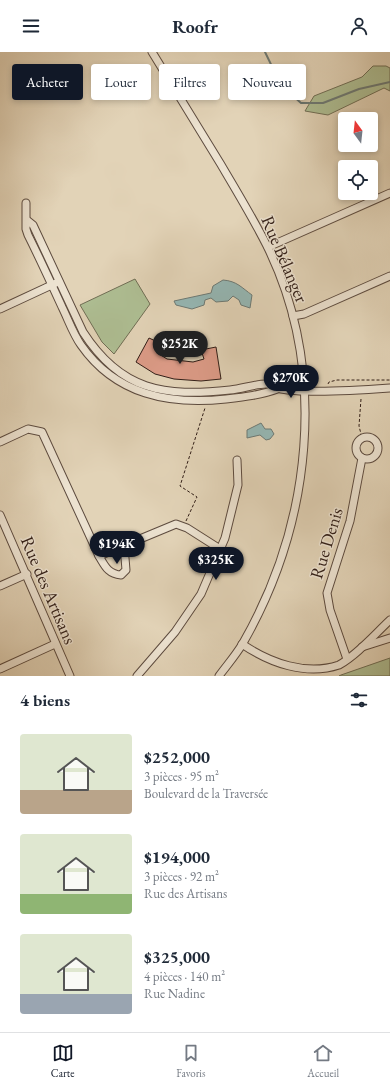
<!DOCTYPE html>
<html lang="fr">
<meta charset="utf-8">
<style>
:root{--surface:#fff;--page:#f2f2f3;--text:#1f2937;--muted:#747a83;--line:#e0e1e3;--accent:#111827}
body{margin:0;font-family:"EB Garamond",serif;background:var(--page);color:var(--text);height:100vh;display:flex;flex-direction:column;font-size:15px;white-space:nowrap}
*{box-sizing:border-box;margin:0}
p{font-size:13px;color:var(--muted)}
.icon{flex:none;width:22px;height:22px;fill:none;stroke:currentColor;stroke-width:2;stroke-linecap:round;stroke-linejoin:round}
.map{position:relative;height:624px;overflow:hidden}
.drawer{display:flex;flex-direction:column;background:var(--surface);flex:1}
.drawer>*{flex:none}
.banner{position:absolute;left:12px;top:12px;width:366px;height:36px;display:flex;gap:8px}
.needle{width:26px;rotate:345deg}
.buttons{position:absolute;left:338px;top:60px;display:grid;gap:8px}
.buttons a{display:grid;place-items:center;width:40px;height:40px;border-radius:4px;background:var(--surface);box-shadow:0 2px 6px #0003;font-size:20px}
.price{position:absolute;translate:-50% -34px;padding:0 9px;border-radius:14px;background:var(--accent);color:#fff;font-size:13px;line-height:26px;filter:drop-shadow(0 1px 2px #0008)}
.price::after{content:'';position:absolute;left:50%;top:24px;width:12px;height:9px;margin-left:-6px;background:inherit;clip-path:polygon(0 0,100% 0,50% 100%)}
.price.on{background:#222;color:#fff}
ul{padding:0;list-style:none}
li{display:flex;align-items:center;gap:12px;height:100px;padding:0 20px}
li span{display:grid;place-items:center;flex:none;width:112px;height:80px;border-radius:4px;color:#555}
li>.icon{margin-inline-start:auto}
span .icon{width:48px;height:48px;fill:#fffc;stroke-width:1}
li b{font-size:17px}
h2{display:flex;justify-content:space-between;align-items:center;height:48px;padding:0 20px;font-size:17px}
.pill{padding:0 14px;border-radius:4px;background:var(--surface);box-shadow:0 2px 6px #0003;font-size:14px;line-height:36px}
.pill.on{background:var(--accent);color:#fff}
header{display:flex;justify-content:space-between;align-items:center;height:52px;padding:0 20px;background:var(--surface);font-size:18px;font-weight:700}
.tabs{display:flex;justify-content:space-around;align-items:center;height:56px;border-top:1px solid var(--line);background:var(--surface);font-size:11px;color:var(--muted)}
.tabs a{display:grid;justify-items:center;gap:2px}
.tabs .on{color:var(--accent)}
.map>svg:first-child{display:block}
</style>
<header><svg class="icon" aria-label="menu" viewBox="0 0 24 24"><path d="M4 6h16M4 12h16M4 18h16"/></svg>Roofr<svg class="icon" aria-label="person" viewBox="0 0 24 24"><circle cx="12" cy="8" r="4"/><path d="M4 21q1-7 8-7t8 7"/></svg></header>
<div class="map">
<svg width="390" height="624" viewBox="0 0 390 624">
<rect width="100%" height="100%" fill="#e2d3b7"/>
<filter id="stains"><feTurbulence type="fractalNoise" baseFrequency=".005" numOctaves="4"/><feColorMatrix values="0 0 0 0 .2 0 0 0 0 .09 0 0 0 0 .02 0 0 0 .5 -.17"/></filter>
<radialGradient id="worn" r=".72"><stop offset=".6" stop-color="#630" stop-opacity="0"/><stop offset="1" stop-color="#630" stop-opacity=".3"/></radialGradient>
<g fill="#aebe93" stroke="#706e55">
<polygon points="373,14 386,14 390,16 390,39 384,36 328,63 305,59 314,44 362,25"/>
<polygon points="135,227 150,252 114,302 102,290 80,253"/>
<polygon points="390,606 390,624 339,624 341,623"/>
</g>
<g fill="#95b7b4" stroke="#6d7a75">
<path d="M223,228C237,229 242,236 252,243L250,256L241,253L239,248L233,244L228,249L216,250L211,246L205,248L204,253L192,257L176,253L174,249L211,241L213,234Z"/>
<polygon points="261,371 265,377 271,377 274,382 270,387 266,388 260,383 247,386 247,378"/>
</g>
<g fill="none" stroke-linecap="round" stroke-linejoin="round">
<polyline stroke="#6d7a75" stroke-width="2" points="265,0 281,33 301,51 323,51 359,37 390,30"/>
</g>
<polygon fill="#dc9b87" stroke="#311e17" points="149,286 162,292 156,300 167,307 193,310 204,307 201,298 216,295 221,327 201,329 174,327 155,322 136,310"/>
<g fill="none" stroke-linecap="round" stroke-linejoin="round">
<defs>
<g id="minor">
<path d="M152,0C175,37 197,74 220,111C236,138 253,166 267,194C329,320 311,472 243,591C236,603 227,613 219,624"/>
<path d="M26,151V177L28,183C40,207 51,231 62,255C68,267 73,282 81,293C116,343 169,353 226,347C244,345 262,343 280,336"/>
<path d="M28,169L33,173L83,280C121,339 164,345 230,338C242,337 255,332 266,332C271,332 276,336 281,337C288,338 297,339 305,339C333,340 362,338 390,336"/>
<polyline points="268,195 390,141"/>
<polyline points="0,257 56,231"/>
<polyline points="293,264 304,262 390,224"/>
<circle cx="367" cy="396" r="11"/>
<polyline points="0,390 28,377 42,380 99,504 176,472 187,476 220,497"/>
<polyline points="0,463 70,624"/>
<path d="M99,504C105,514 108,522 121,523L126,518L124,494"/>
<polyline points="0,534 27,522"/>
<path d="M242,592C270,611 306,624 339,613C358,602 374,583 390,568"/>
<polyline points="362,595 390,586"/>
<polyline points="347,607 330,558 327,541 350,469 362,406"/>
<polyline points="0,617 55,592"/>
<polyline points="137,624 175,580 201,542 225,486 238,433 237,408"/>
</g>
</defs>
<use href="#minor" stroke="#5d4b3f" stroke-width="9"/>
<g stroke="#311e17" stroke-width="1" stroke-dasharray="3 2" stroke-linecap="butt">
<polyline points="328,332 329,330 337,328 390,328"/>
<polyline points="361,347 359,374 362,386"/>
<polyline points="186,469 197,445 180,434 205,356"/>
</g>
<use href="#minor" stroke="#ece2d0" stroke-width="7"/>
</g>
<g text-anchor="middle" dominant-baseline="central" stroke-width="3" stroke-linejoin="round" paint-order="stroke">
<g font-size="18" fill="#311e17" stroke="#ece2d0">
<text transform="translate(285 207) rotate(67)">Rue Bélanger</text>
<text transform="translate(326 491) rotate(-73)">Rue Denis</text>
<text transform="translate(49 538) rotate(67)">Rue des Artisans</text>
</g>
</g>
<rect width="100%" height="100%" filter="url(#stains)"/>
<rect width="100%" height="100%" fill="url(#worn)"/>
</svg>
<div class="buttons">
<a><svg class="needle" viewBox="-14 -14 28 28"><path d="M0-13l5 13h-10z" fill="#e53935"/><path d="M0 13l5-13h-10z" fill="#747a83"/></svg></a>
<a><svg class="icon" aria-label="locate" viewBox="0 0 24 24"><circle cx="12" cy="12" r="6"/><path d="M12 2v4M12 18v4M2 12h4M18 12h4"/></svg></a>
</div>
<b class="price on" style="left:180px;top:313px">$252K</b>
<b class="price" style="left:291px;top:347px">$270K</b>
<b class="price" style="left:117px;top:513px">$194K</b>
<b class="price" style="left:216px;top:529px">$325K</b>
<div class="banner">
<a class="pill on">Acheter</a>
<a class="pill">Louer</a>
<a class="pill">Filtres</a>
<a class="pill">Nouveau</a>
</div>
</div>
<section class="drawer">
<h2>4 biens<svg class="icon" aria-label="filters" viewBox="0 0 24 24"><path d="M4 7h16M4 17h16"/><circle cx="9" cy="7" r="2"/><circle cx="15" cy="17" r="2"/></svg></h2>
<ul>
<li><span style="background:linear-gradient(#dfe7d0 70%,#b9a48a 0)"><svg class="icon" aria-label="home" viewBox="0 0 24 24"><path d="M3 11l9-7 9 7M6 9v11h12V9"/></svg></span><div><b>$252,000</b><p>3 pièces · 95 m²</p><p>Boulevard de la Traversée</p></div></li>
<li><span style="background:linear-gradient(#dfe7d0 75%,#8fb573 0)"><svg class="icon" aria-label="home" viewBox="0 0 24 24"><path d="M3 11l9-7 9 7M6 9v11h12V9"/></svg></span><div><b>$194,000</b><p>3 pièces · 92 m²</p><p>Rue des Artisans</p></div></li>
<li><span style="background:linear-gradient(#dfe7d0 75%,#9aa5b1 0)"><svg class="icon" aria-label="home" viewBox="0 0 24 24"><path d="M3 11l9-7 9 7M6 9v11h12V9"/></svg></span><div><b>$325,000</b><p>4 pièces · 140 m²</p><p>Rue Nadine</p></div></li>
</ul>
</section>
<nav class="tabs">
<a class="on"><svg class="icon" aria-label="map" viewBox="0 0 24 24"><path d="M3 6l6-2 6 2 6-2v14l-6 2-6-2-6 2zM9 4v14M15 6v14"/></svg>Carte</a>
<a><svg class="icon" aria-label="saved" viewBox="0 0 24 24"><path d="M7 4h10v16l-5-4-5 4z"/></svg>Favoris</a>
<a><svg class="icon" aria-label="home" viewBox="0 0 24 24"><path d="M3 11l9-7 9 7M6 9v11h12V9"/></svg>Accueil</a>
</nav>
